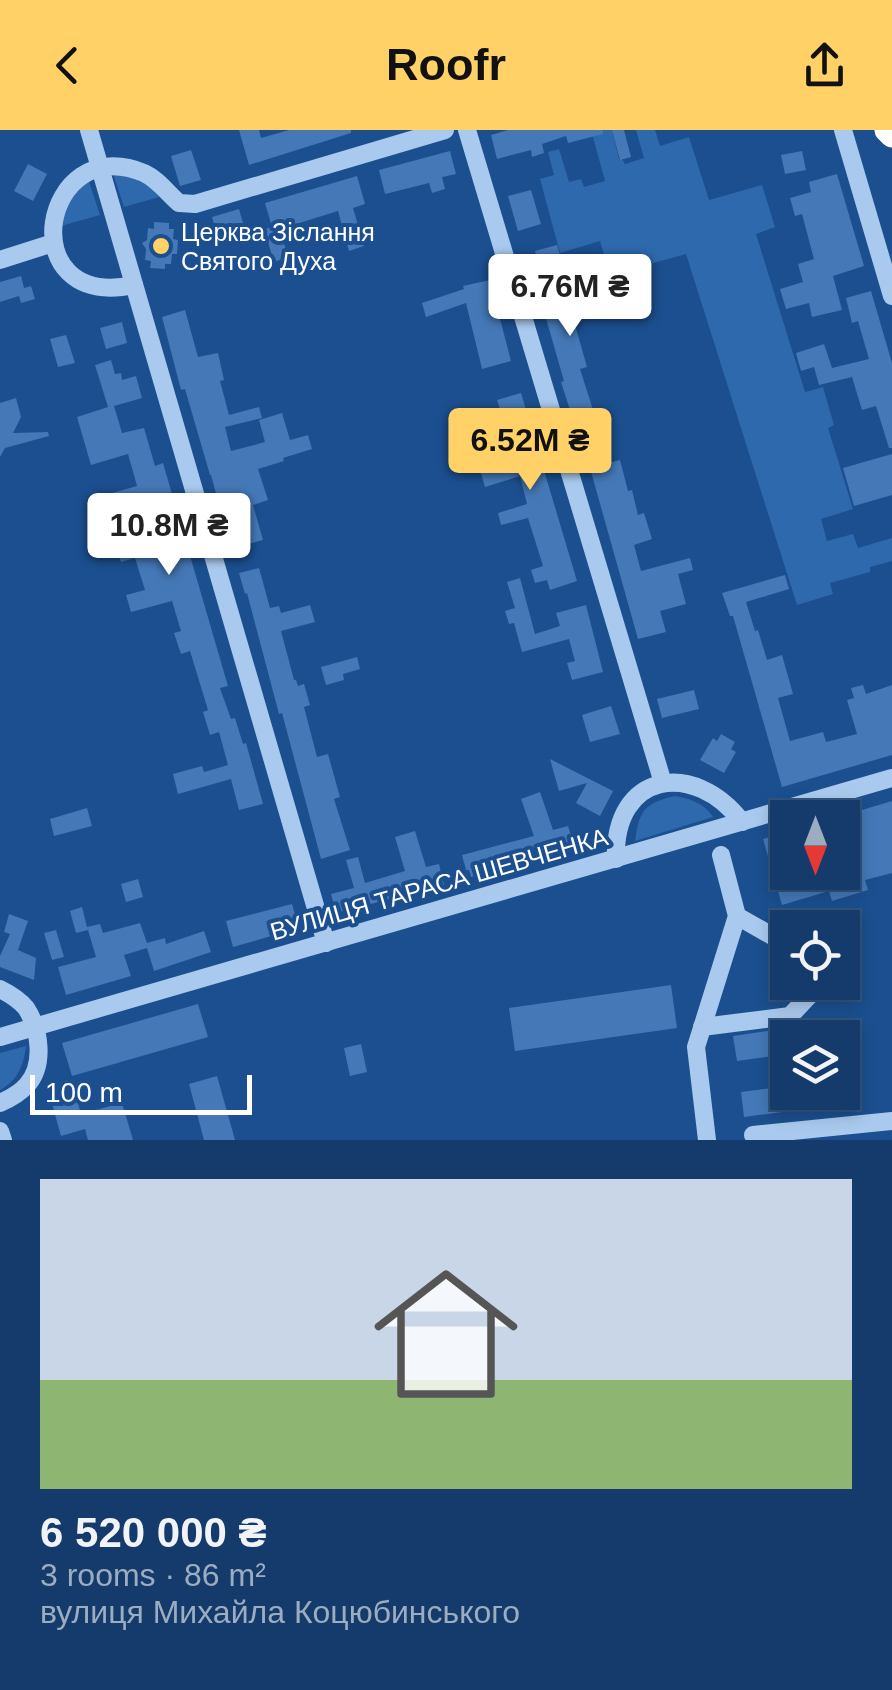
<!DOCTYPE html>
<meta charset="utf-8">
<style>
:root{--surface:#143b6b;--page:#1d4271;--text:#f1f3f6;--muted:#9dadc1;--line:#33557e;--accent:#ffd166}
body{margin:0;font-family:Arial,sans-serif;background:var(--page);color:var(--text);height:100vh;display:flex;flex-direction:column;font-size:38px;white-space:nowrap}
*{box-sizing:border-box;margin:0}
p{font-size:32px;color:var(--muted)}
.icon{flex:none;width:55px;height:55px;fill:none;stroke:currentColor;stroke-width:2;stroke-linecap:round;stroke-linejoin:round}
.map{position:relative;height:1010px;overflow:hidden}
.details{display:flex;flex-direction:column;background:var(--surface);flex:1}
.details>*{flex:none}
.needle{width:65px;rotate:180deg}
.tools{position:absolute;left:770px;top:670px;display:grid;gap:20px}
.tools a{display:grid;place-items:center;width:90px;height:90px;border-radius:0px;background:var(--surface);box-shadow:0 5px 15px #0003,0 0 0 2px var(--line);font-size:50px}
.scale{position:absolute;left:30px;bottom:25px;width:222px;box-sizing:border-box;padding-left:10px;border:5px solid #fff;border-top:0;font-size:28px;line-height:35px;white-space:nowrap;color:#fff;-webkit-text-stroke:8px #1b4f8f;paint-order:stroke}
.price{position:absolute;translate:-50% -85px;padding:0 22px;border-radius:10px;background:#fff;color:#222;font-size:32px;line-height:65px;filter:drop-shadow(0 2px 5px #0008)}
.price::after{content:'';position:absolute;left:50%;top:60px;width:30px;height:22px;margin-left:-15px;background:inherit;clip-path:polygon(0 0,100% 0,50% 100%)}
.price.active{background:var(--accent);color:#111}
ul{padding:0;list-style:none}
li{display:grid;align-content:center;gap:20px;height:530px;padding:0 40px}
li span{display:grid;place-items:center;height:310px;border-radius:0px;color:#555}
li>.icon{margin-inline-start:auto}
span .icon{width:180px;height:180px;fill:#fffc;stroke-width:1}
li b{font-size:42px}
header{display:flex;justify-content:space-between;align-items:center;height:130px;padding:0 40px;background:var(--accent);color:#111;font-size:45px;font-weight:700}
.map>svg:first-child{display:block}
</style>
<header><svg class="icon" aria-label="back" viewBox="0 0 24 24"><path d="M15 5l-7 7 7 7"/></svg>Roofr<svg class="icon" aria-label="share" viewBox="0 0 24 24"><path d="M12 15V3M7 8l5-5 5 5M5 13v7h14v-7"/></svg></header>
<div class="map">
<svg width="892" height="1010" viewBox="0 0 892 1010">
<rect width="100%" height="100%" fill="#1b4f8f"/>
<g fill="#2e69ad">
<polygon points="591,0 612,0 619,29 622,29 625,34 644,28 636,0 655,0 660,16 689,7 709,70 762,55 775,97 756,104 805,262 823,257 834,295 828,298 853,379 821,389 827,411 853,404 858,418 892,408 892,431 870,437 870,442 830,453 833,464 797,475 686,124 610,145 600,111 560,123 540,49 554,45 548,22 559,19 569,52 581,49 584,57 605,51"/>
<polygon points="113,43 146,51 159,67 124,77"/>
<polygon points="88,49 100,85 61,96 63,76"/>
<path d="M675,666C691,669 704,673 713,687L635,711C639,681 644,673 675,666Z"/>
<path d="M26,916C24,935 17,951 0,960V923Z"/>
</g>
<g fill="#4478b7">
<polygon points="239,0 259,0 261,8 289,0 351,0 351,3 249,35"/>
<polygon points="508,0 603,0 603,4 568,13 566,6 542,14 544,23 532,27 531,20 497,29 491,5"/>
<polygon points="612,0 624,0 631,27 620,30"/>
<polygon points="191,20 201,50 180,56 171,26"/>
<polygon points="450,21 456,44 442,47 445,59 432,63 429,53 385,64 379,40"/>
<polygon points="802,21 806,40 785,44 781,25"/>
<polygon points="28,34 47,44 33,71 14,61"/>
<polygon points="837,44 864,136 833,146 842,180 812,187 809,173 786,179 780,159 803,152 798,134 814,129 802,84 795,86 790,68 811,62 809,52"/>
<polygon points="357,46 365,74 353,78 364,116 349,121 338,81 280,99 288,127 274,132 264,99 272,97 265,73"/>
<polygon points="531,60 541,94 518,101 508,66"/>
<polygon points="239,79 245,100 218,107 212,87"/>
<polygon points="154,92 169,93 169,99 174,99 173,109 178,110 177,124 172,124 171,134 165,134 165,139 150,138 151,131 145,130 146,119 142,113 147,110 148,98 154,99"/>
<polygon points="557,115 570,158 598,150 604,171 581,178 584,188 574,191 587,237 580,239 595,286 599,285 607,309 582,317 561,252 564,251 541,171 549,169 535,121"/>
<polygon points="21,146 24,158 31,156 35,169 21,173 19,166 0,172 0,152"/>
<polygon points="490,150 511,231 482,239 466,173 426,187 422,173 464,159 463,156"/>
<polygon points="871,161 892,233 892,318 889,318 876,276 862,280 852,247 819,255 814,237 801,241 796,223 824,214 832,238 869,229 858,191 852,193 846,168"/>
<polygon points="185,180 198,227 218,223 224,250 220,251 229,285 259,277 262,288 225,297 231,321 265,312 259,290 282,283 290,310 308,305 312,319 283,328 284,331 258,339 268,370 253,375 263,410 231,419 211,345 210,345 185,259 181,260 162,187"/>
<polygon points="122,192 127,213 106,219 100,198"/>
<polygon points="66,205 75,233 58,237 50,209"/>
<polygon points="111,230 115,244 121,243 122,250 136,246 142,268 114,276 122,303 144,298 155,336 163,333 228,556 220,558 231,589 235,588 243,614 246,613 263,674 239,680 231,649 178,664 173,644 202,636 204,642 228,635 219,602 210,605 203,582 208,580 190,521 181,524 174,503 181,501 172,471 131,482 126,465 145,460 135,428 121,432 116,417 158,405 146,370 102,382 98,367 137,356 128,324 91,335 77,287 108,277 95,235"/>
<polygon points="521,263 577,451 550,460 547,450 535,453 531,440 543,436 528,388 501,395 498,383 527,374 520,346 485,357 479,336 521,324 514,300 507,302 505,295 485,301 482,288 501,282 497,270"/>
<polygon points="16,268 21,287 13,303 48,302 49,306 5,318 0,327 0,273"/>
<polygon points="892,324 892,365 854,376 843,338"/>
<polygon points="620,330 628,361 632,360 638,385 644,383 652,409 634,415 641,441 690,428 693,440 678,444 686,474 660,481 666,502 638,509 590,338"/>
<polygon points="259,438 270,478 279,476 281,483 310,475 315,492 281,501 294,550 296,550 298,556 304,554 310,575 304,577 317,627 328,624 340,667 334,669 350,720 321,729 282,583 279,584 247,463 245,464 239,443"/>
<polygon points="785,445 789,459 746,472 755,501 758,500 767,530 782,525 793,564 778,568 790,611 823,602 826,612 857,604 847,570 854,568 851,558 863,555 866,564 892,555 892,625 782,657 733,486 730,486 722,463"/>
<polygon points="520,448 535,504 560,496 556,483 586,475 603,542 572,550 567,533 575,531 569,509 522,522 514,493 509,494 505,481 515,478 507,452"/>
<polygon points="357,527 360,539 343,544 344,550 326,555 321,537"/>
<polygon points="694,560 699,579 662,588 657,569"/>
<polygon points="611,576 620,604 590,612 582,585"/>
<polygon points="721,604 735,612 731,619 736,622 724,643 700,630 713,608 717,611"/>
<polygon points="550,629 613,661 600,686 576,673 587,653 559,661"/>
<polygon points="540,662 553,700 568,696 574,715 471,747 469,740 466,740 462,725 534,706 521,669"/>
<polygon points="892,671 892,743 865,750 868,760 832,771 829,761 782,775 763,709 788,702 788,742 842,742 842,686"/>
<polygon points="87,678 92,696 54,706 50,689"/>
<polygon points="415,701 426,737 439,734 444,755 336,783 331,764 354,758 346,730 358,727 365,753 405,741 395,707"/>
<polygon points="138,749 143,767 126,772 121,754"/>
<polygon points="292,774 299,798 233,817 226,791"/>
<polygon points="82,777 87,797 100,794 103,803 140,793 147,813 165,808 166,814 204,801 211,822 154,841 147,818 124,825 131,846 66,865 58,837 96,827 88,800 76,803 70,781"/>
<polygon points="9,784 28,791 18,820 36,828 34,850 0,837 0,826 10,804 4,802"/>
<polygon points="56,800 64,827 52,830 44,803"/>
<polygon points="671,855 677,898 515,921 509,878"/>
<polygon points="198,874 208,907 72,946 62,913"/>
<polygon points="831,892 833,908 788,908 788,924 737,931 733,906"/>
<polygon points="361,914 367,942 350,946 344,918"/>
<polygon points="217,946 235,1010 204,1010 189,954"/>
<polygon points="788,956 788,962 842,962 843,974 744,987 741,962"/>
<polygon points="75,963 81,984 122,973 133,1010 88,1010 85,999 61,1006 51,970"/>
</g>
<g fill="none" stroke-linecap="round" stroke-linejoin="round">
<g stroke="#a9c9ee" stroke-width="18">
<polyline points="89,0 326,813"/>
<polyline points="467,0 663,653"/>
<polyline points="843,0 892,166"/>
<polyline points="0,130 53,113"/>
<path d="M134,155C10,181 41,0 144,43C159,50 167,63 179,73L195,74L445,0"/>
<path d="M616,729C613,642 694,629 742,692"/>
<polyline points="737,786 788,815"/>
<path d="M0,859C10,864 19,869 26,878C40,899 45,935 27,955C20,963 9,969 0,973"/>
<polyline points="702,897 790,886 822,852"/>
<polyline points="0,907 892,648"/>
<polyline points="0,1001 3,1010"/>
<polyline points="753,1005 892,991"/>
<polyline points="707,1010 696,917 737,786 721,725"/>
</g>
<polyline stroke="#fff" stroke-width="25" points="887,0 892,5"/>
</g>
<circle fill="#ffd166" stroke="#1b4f8f" stroke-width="4" cx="161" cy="116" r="10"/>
<g text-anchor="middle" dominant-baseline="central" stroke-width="8" stroke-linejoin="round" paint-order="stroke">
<g font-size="25" fill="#fff" stroke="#1b4f8f" text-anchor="start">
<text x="181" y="102">Церква Зіслання<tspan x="181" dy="29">Святого Духа</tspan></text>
</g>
<g font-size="25" fill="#fff" stroke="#1b4f8f">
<text transform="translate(439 754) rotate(-16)">ВУЛИЦЯ ТАРАСА ШЕВЧЕНКА</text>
</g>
</g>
</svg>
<div class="tools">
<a><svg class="needle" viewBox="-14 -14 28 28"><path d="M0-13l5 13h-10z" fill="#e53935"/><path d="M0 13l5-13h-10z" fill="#9dadc1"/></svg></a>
<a><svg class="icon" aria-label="locate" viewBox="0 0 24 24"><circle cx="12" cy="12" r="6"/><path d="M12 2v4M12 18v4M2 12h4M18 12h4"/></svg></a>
<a><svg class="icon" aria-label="layers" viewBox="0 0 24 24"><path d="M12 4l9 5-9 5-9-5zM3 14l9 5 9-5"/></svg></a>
</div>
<div class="scale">100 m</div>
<b class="price" style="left:570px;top:209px">6.76M ₴</b>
<b class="price active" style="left:530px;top:363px">6.52M ₴</b>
<b class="price" style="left:169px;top:448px">10.8M ₴</b>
</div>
<section class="details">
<ul>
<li><span style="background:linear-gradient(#c9d6e8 65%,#8fb573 0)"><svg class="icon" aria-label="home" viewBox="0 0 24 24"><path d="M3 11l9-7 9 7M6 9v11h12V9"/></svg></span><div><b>6 520 000 ₴</b><p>3 rooms · 86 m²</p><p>вулиця Михайла Коцюбинського</p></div></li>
</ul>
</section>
